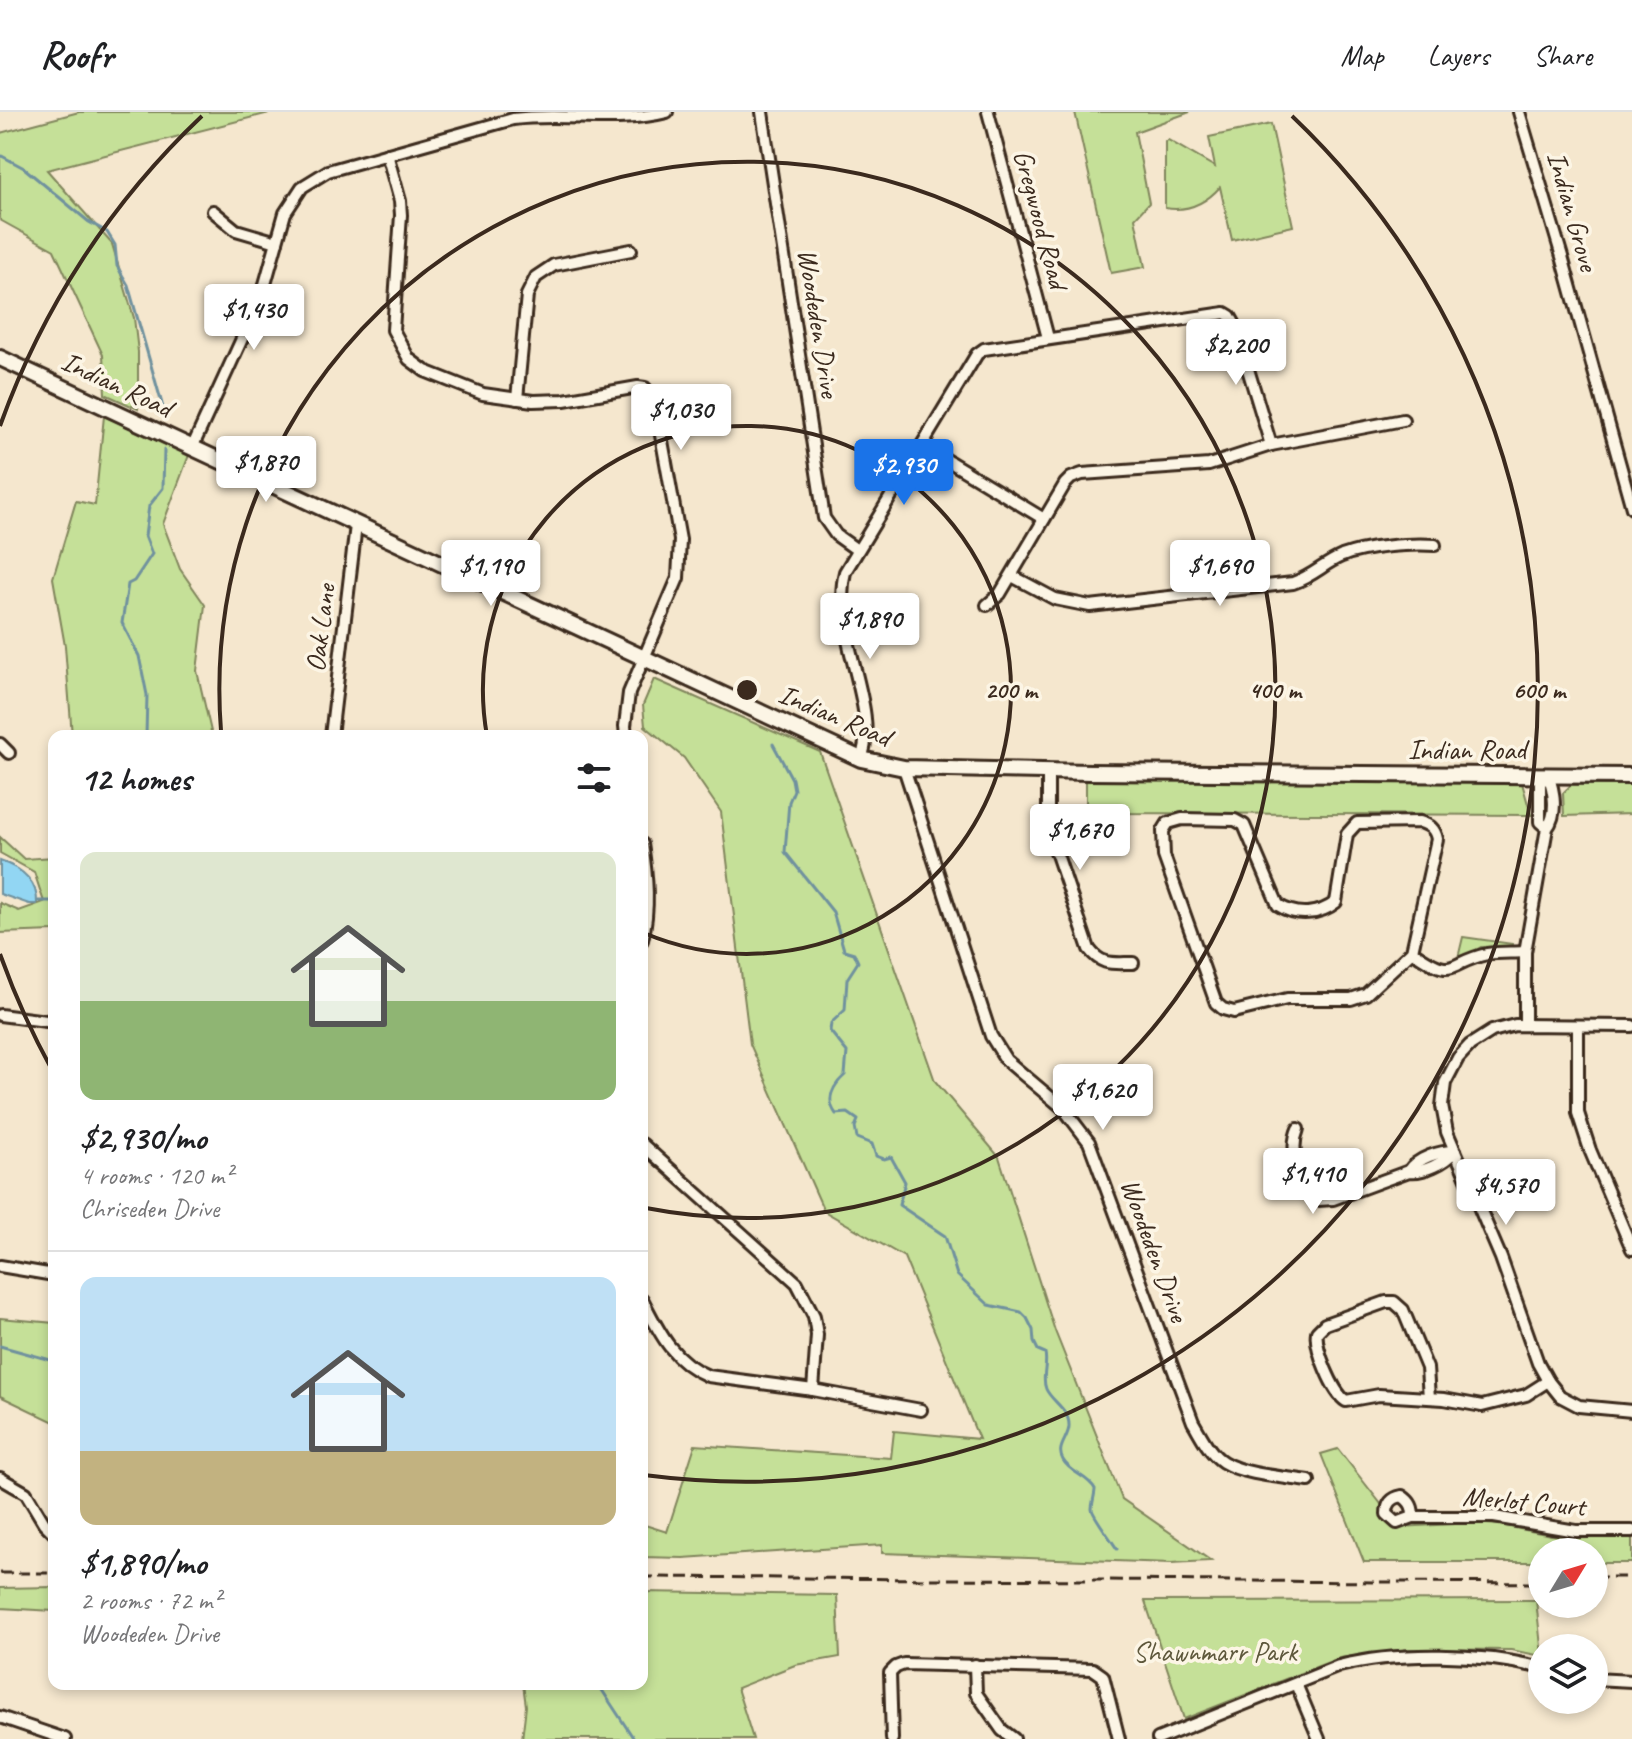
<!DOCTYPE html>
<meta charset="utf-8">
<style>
:root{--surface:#fff;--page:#f6f6f6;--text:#202124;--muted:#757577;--line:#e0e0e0;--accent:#1a73e8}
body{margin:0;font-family:Caveat,sans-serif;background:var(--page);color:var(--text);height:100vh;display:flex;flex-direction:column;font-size:30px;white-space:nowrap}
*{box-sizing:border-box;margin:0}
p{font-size:26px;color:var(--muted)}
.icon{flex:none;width:44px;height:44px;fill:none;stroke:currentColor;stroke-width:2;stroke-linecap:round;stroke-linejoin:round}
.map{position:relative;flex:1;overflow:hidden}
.drawer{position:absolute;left:48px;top:618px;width:600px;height:960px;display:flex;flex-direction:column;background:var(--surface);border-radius:16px;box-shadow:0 4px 12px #0003}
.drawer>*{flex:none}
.needle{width:52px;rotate:52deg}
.buttons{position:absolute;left:1528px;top:1426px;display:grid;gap:16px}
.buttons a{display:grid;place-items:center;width:80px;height:80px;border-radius:50%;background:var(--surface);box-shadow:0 4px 12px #0003;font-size:40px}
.price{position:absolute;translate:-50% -68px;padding:0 18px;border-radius:8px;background:#fff;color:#222;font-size:26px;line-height:52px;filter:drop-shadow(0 2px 4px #0008)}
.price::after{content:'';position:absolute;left:50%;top:48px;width:24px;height:18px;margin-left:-12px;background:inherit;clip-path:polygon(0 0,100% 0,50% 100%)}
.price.selected{background:var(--accent);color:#fff}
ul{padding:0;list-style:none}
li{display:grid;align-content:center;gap:16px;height:424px;padding:0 32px}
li+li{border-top:2px solid var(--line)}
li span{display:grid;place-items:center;height:248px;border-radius:16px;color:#555}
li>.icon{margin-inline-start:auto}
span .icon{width:144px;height:144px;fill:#fffc;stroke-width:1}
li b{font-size:34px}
h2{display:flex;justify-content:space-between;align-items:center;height:96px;padding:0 32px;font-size:34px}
header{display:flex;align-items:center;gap:48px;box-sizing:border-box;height:112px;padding:0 40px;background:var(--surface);border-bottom:2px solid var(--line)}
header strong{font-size:38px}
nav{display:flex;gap:44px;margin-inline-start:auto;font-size:28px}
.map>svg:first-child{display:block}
</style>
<header>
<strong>Roofr</strong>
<nav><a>Map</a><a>Layers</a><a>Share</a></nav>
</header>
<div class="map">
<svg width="1632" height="1627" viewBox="0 0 1632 1627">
<rect width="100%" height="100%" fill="#f5e7ce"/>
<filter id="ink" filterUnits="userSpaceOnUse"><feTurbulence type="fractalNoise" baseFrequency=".0125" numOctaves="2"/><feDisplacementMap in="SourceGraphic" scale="16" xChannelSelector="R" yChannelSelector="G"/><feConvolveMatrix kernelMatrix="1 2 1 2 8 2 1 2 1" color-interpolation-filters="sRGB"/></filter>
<g filter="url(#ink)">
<g fill="#c5e098" stroke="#80855b" stroke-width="2">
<polygon points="79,0 273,0 47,58 112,132 134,206 138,240 138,297 105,282 103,243 54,138 0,108 0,21"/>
<polygon points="1075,0 1190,0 1135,20 1149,91 1135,106 1145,155 1111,161"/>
<path d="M1271,12L1293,114L1232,128L1220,75C1205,92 1188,100 1165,96V30L1168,28L1215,55L1209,25Z"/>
<polygon points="104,304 189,343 163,412 180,457 205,493 197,559 212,624 72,624 65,534 53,466 76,389 95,393"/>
<polygon points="654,567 820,640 935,969 999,1045 1055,1219 1122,1387 1211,1449 1171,1451 882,1441 882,1433 683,1446 642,1445 642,1412 667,1420 695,1333 891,1346 894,1319 979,1327 904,1145 824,1099 750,932 721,700 684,646 645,614 643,593"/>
<polygon points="1086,668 1522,671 1531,703 1103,701 1086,698"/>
<polygon points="1571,673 1632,673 1632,702 1564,704 1563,681"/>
<polygon points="0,725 24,747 54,745 54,819 0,821 0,791 19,799 44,790 34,760 0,741"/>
<polygon points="1463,825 1513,832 1513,838 1481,835 1457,850"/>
<polygon points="0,1206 54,1211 54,1310 0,1284"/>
<polygon points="1338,1337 1399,1415 1474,1411 1500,1413 1551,1423 1632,1426 1632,1451 1594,1451 1594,1440 1542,1440 1542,1450 1364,1450 1321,1342"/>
<polygon points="54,1475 54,1499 0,1496 0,1476"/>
<polygon points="642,1480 837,1483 840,1545 795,1553 737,1576 753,1627 522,1627 526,1594 523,1572 642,1572"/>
<polygon points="1536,1488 1542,1544 1511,1538 1409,1537 1339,1546 1184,1607 1145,1489"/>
</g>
<path fill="#92d6f3" stroke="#6f919e" stroke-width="2" d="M0,749C21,756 38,768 37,792H29L0,782Z"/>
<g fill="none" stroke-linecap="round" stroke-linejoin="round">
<g stroke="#6f919e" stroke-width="3">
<polyline points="0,43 24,56 89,110 107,120 115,133 117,154 128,173 164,299"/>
<polyline points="146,624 147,583 139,544 122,511 128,472 134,469 152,442 145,424 149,394 163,376 164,338"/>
<path d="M773,632L792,667L794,678L789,690L785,740L833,800L844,838L854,841L858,850L847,867L845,898L831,911L830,919L847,940L845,963C833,974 825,987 836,1002L848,1001L858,1008L855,1015L857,1026L872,1032L876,1044L884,1047L891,1045L905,1070L899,1093L945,1124L957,1163L989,1193L1021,1200L1027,1206L1033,1218L1034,1230L1038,1238L1045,1241C1048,1254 1041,1265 1046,1277C1051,1289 1069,1297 1069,1313C1070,1325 1055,1335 1063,1348C1070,1361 1088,1364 1095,1377C1095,1383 1092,1391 1092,1397C1092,1402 1112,1429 1117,1437"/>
<polyline points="38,789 54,789"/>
<polyline points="0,1234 54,1249"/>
<polyline points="598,1572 634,1627"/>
</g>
<defs>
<g id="street">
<polyline points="762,0 824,406 836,423 857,438"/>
<polyline points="988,0 1048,226"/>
<polyline points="1519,0 1563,148 1632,396"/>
<polyline points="387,42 400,89 401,103 393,218 409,247 425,259 483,282 533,289 564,288 638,275 645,276 655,290 680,428 678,466 629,581 625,614 626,624"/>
<polyline points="213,99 236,118 277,130"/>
<polyline points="517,287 527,183 536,165 554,153 631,138"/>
<polyline points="922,333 1044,407"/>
<path d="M192,336L262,183L285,101L302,75L328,59L513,7C564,0 616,13 667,0"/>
<path d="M1012,464L1055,487L1090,494L1293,471C1315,463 1323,452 1342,444C1365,435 1410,431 1435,433"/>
<polyline points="987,493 1000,482 1065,372 1071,366 1082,362 1209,353 1271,333 1403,308"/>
<polyline points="331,624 356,413"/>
<polyline points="0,632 9,641"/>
<path d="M861,647C881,596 830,520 845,460L977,242L984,237L1225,201L1230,204L1234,211L1271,333"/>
<path d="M904,656L991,924L1006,948L1063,996L1089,1030L1193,1310C1201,1323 1209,1341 1223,1350C1244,1363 1284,1365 1309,1369"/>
<path d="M1048,660V716L1089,837C1102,854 1112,851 1133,851"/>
<path d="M1182,707L1235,708L1244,713L1278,793C1296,805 1320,803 1336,790L1347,722L1357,711L1420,710C1430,713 1435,717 1437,727L1412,839L1366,882L1351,887H1287L1234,900L1223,897L1216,891L1164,744L1163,719L1168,711Z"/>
<path d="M642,732C647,765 650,796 642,828"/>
<path d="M1412,839C1456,870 1446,851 1487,842C1499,840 1513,841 1525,840"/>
<polyline points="0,903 54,910"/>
<path d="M1525,913V840L1547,716C1558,702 1554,678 1548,663L1540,671V710L1547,716"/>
<polyline points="1578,914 1578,1001 1590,1038 1632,1137"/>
<polyline points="1632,914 1515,913 1492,919 1470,933 1458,946 1445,971 1442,994 1447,1020 1501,1146 1538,1251 1548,1269 1560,1284 1579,1294 1632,1299"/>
<path d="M1298,1017C1289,1038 1299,1075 1318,1088L1333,1087L1409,1059C1424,1061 1444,1051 1455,1039"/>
<polyline points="642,1032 797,1171 814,1204 817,1223 813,1278"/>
<path d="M1409,1059C1417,1046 1439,1039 1455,1039"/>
<polyline points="0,1154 54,1163"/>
<path d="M642,1187C659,1220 672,1249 708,1264L813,1278L921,1298"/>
<path d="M1429,1286L1427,1256L1403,1198L1394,1190H1386L1325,1212L1317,1220C1314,1235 1333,1281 1346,1289L1379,1283L1444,1287L1482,1294L1526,1283L1548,1269"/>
<polyline points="0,1366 26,1381 44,1411 54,1421"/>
<path d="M1413,1405C1413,1395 1411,1390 1402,1384C1392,1386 1387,1391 1387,1402L1397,1411L1413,1405H1494L1576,1419H1632"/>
<polyline points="975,1553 976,1581 1002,1618 1014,1627"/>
<polyline points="1594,1567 1632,1569"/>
<polyline points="1296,1572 1319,1627"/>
<polyline points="0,1605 65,1627"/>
<polyline points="892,1627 890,1561 896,1555 904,1552 1093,1557 1103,1564 1119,1627"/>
<path d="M1158,1627L1339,1554C1398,1539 1483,1541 1542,1556"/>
</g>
<polyline id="secondary" points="0,246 861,647 904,656 1090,660 1632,664"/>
</defs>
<use href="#street" stroke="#3b2a1e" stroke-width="16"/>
<use href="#secondary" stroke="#3b2a1e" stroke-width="20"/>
<use href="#street" stroke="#fcf5e5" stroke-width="10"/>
<use href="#secondary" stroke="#fcf5e5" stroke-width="14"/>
<g stroke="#3b2a1e" stroke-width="3" stroke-dasharray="12 6" stroke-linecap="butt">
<polyline points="0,1461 54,1461"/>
<polyline points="642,1465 1542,1471"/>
<polyline points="1594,1465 1632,1465"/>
</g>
</g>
</g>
<g fill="none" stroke="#3b2a1e" stroke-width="4">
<path d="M487 624A264 264 0 1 1 644 821"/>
<path d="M221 619A528 528 0 1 1 646 1096"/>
<path d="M51 956A792 792 0 0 1 0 842M0 314A792 792 0 0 1 202 4M1292 4A792 792 0 0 1 644 1363"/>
</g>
<g text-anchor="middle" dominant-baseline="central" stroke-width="7" stroke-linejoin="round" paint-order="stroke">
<g font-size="28" fill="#3b2a1e" stroke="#fcf5e5">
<text transform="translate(1573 99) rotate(74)">Indian Grove</text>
<text transform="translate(1041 107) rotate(75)">Gregwood Road</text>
<text transform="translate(819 211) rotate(81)">Woodeden Drive</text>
<text transform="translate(117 272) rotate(25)">Indian Road</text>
<text transform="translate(320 516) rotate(-83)">Oak Lane</text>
<text transform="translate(835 603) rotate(23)">Indian Road</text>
<text x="1467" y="637">Indian Road</text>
<text transform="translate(1155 1138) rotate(70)">Woodeden Drive</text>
<text transform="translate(1524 1389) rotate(5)">Merlot Court</text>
</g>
<g font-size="28" fill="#5e583c" stroke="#fcf5e5">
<text x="1215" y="1539">Shawnmarr Park</text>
</g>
</g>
<circle cx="747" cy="578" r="12" fill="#3b2a1e" stroke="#fcf5e5" stroke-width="4"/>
<g font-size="24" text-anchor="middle" font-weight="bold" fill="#3b2a1e" stroke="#fcf5e5" stroke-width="7" stroke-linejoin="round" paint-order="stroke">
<text x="1011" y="586">200 m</text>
<text x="1275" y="586">400 m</text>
<text x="1539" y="586">600 m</text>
</g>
</svg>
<div class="buttons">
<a><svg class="needle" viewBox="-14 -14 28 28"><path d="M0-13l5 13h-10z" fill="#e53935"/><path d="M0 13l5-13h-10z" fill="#757577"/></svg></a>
<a><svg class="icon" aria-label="layers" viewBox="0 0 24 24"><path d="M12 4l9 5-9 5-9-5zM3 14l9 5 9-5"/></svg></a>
</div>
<b class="price" style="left:254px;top:240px">$1,430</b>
<b class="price" style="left:1236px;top:275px">$2,200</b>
<b class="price" style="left:681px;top:340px">$1,030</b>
<b class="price" style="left:266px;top:392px">$1,870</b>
<b class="price selected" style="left:904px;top:395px">$2,930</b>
<b class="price" style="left:491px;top:496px">$1,190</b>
<b class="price" style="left:1220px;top:496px">$1,690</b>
<b class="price" style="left:870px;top:549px">$1,890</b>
<b class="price" style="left:1080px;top:760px">$1,670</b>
<b class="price" style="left:1103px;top:1020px">$1,620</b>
<b class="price" style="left:1313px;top:1104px">$1,410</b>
<b class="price" style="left:1506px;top:1115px">$4,570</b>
<section class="drawer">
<h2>12 homes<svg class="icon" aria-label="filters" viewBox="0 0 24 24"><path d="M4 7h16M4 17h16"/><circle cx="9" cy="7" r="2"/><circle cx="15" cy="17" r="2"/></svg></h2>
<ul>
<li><span style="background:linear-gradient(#dfe7d0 60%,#8fb573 0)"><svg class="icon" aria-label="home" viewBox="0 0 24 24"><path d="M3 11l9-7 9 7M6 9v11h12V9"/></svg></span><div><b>$2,930/mo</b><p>4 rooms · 120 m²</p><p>Chriseden Drive</p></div></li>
<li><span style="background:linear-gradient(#bfe0f5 70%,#c2b280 0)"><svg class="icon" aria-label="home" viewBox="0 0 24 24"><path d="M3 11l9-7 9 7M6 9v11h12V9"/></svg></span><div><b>$1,890/mo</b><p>2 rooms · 72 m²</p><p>Woodeden Drive</p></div></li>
</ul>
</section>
</div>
